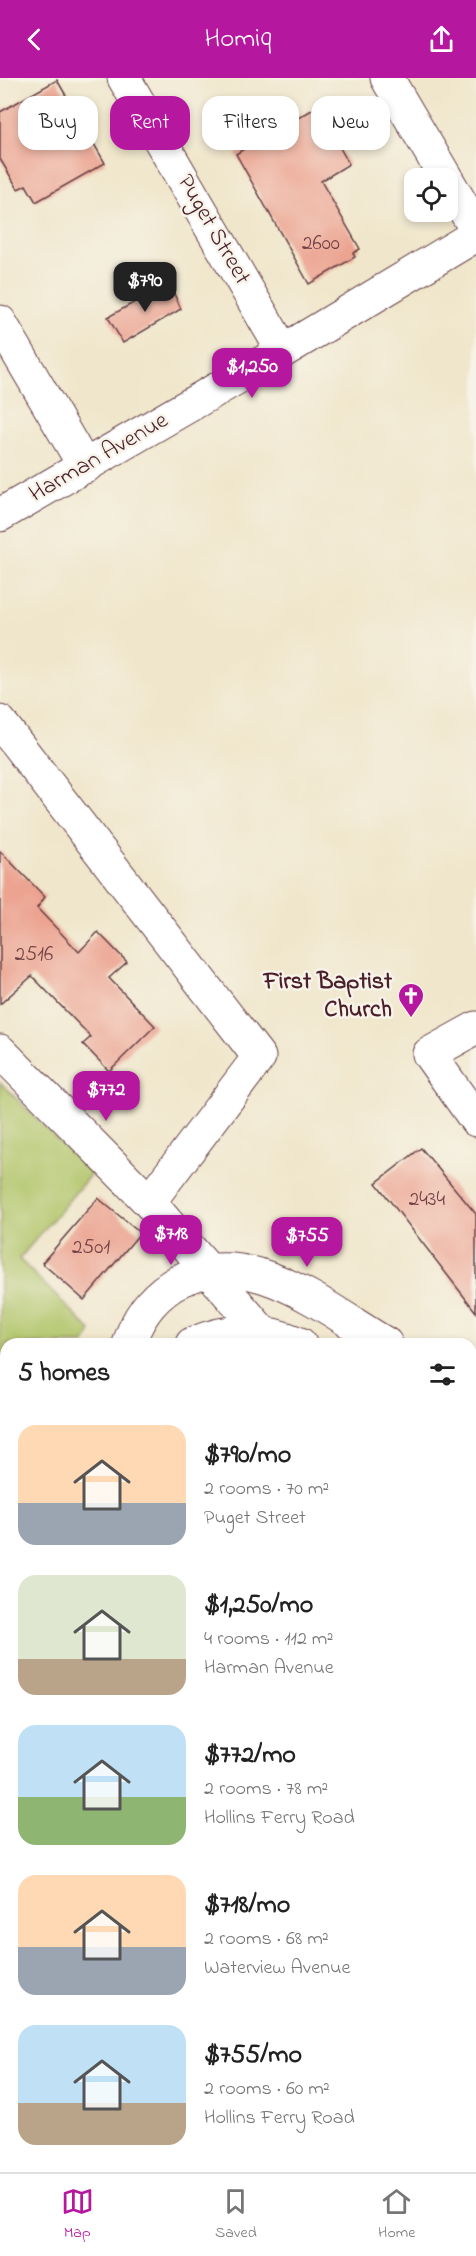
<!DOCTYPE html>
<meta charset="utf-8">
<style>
:root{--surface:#fff;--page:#f6f6f6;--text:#222;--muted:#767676;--line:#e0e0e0;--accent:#b5179e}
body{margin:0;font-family:"Indie Flower",sans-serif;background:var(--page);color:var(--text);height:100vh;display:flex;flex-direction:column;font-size:22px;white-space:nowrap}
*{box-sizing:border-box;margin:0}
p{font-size:20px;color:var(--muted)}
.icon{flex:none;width:33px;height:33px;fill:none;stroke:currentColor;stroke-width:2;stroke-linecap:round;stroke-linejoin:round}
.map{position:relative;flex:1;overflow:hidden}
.details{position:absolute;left:0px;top:1260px;width:477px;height:834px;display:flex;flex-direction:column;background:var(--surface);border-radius:18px 18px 0 0;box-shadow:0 3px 9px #0003}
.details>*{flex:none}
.hud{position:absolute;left:18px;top:18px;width:441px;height:54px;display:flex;gap:12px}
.tools{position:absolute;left:404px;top:90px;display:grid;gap:12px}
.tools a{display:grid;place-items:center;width:54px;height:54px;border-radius:12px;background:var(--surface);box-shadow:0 3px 9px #0003;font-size:30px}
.price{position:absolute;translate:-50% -51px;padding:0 14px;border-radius:12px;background:var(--accent);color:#fff;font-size:20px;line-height:39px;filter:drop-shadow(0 2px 3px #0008)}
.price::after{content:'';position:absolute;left:50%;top:36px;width:18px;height:14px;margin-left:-9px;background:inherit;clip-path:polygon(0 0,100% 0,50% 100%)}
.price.on{background:#222;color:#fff}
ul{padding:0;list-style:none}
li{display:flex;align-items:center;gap:18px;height:150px;padding:0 18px}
li span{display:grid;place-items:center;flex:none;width:168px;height:120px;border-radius:18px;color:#555}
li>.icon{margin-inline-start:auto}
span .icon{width:72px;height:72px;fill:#fffc;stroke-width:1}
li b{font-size:26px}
h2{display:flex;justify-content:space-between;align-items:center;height:72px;padding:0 18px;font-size:26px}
.pill{padding:0 21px;border-radius:18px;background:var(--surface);box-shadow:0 3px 9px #0003;font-size:21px;line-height:54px}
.pill.on{background:var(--accent);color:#fff}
header{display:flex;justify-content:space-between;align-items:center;height:78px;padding:0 18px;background:var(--accent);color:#fff;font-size:27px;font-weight:600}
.tabs{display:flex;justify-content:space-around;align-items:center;height:84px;border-top:2px solid var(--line);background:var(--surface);font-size:16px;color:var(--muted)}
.tabs a{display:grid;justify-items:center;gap:3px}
.tabs .on{color:var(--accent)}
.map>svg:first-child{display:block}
</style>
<header><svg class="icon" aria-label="back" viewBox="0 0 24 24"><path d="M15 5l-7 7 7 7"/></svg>Homiq<svg class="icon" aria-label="share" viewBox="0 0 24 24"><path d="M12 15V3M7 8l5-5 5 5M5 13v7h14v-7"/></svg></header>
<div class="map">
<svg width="476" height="2094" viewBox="0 0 476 2094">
<rect width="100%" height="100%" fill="#f7f3e8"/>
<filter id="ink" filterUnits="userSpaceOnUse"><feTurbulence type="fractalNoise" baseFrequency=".0167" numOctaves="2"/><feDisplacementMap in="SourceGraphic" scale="12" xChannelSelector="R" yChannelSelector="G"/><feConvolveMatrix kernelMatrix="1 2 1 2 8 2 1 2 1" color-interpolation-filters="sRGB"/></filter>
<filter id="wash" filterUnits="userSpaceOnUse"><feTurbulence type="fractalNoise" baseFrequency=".008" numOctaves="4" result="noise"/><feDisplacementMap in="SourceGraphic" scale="24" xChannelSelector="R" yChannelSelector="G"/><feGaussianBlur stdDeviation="1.35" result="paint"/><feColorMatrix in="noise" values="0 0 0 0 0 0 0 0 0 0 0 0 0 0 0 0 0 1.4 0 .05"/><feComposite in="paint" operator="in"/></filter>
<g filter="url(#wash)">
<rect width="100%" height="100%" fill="#f0e6cb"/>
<polygon fill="#d2bfc0" points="0,1711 6,1717 6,2088 443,2088 450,2094 0,2094"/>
<polygon fill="#b0c468" stroke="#7d724a" stroke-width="1.5" points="0,1004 91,1096 19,1181 91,1253 85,1266 6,1266 6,1433 0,1446"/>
<g id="blocks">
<g fill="#eca390">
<polygon points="57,2 105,85 36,124 26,107 18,111 0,81 0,34"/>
<polygon points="317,29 349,86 321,103 360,171 353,175 355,179 309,206 236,76 247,69 245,67 285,44 286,47"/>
<polygon points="169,205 181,231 123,265 108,239"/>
<polygon points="0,773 45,819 37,830 79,874 98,854 127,884 109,900 155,948 109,993 83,966 91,959 32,898 0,926"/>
<polygon points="421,1070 476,1136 476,1234 376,1105"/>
<polygon points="98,1120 140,1155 84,1222 42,1185"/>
</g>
</g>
</g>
<g filter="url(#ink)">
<use href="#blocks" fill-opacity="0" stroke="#633d43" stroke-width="1.5"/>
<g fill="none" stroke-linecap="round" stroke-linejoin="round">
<defs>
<g id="minor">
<polyline points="124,0 283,273"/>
<polyline points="387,0 446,100"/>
<polyline points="447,102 476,151"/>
<polyline points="0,244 85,389"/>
<polyline points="0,437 283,273 476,157"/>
<polyline points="0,644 259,979 149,1124"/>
<polyline points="476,950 429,976 476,1042"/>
<polyline points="0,973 149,1124 262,1254"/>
<path d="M129,1266C136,1243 150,1222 171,1208C243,1160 324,1230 386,1266"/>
<path d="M192,1266C228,1250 264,1250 300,1266"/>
<polyline points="471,1342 476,1345"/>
<polyline points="471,1522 476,1526"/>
<polyline points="0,1568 6,1554"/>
<polyline points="0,1662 6,1667"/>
<polyline points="471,1869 476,1873"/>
<polyline points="0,1910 6,1915"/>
<polyline points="471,2071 476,2076"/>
<polyline points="209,2088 216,2094"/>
</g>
</defs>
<use href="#minor" stroke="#633d43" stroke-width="35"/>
<use href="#minor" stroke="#fff" stroke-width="33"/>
</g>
</g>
<defs>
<symbol id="church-pin" viewBox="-11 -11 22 30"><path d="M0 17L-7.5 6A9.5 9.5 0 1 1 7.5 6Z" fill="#b5179e" stroke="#f7f3e8"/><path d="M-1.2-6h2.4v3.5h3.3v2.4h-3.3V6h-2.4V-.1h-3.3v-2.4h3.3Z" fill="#fff"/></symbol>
</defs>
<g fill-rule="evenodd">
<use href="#church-pin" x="396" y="903" width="30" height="40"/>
</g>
<g text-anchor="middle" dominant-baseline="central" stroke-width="5" stroke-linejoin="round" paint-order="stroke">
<g font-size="21" fill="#724044">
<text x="321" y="166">2600</text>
<text x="34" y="877">2516</text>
<text x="427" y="1122">2434</text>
<text x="91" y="1170">2501</text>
</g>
<g font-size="24" fill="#4a1f2b" stroke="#f7f3e8">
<text transform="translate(213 152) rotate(60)">Puget Street</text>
<text transform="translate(99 380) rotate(-30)">Harman Avenue</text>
</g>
<g font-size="24" font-weight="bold" fill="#4a1f2b" stroke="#f7f3e8" text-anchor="end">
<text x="392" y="904">First Baptist<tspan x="392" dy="28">Church</tspan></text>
</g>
</g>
</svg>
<div class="tools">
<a><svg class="icon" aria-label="locate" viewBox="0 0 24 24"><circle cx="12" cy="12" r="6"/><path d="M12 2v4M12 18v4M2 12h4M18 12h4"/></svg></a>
</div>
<b class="price on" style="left:145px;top:235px">$790</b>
<b class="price" style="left:252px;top:321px">$1,250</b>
<b class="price" style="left:106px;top:1044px">$772</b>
<b class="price" style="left:171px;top:1188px">$718</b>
<b class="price" style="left:307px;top:1190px">$755</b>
<div class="hud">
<a class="pill">Buy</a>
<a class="pill on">Rent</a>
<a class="pill">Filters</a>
<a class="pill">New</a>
</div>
<section class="details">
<h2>5 homes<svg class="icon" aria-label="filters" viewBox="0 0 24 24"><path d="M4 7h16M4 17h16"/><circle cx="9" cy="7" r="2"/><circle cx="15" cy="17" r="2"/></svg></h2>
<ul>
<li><span style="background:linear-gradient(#ffd9b3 65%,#9aa5b1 0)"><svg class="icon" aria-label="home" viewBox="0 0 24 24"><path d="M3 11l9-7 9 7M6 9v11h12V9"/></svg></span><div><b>$790/mo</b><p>2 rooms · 70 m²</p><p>Puget Street</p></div></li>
<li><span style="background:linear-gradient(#dfe7d0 70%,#b9a48a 0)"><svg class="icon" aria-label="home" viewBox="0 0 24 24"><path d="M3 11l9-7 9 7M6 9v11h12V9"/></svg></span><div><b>$1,250/mo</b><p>4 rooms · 112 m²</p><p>Harman Avenue</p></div></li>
<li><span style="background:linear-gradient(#bfe0f5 60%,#8fb573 0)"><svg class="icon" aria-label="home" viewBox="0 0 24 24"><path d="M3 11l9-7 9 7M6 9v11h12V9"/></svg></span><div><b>$772/mo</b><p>2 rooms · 78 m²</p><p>Hollins Ferry Road</p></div></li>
<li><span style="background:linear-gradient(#ffd9b3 60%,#9aa5b1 0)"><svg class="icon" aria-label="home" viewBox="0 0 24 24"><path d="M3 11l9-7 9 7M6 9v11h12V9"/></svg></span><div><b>$718/mo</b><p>2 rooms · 68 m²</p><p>Waterview Avenue</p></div></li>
<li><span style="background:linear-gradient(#bfe0f5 65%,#b9a48a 0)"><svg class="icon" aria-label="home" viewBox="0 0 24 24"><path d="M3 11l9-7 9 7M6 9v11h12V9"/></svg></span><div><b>$755/mo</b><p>2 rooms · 60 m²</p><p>Hollins Ferry Road</p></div></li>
</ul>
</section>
</div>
<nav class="tabs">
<a class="on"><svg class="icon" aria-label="map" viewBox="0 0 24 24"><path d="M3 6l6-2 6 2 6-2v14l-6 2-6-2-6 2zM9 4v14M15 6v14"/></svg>Map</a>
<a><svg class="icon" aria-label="saved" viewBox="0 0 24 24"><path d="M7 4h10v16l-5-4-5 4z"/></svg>Saved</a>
<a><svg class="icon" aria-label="home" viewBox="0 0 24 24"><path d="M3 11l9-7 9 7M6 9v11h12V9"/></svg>Home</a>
</nav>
